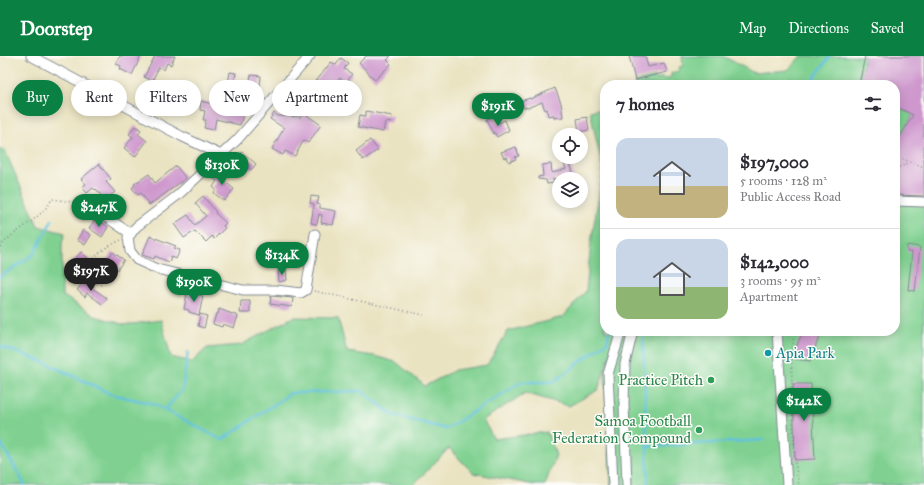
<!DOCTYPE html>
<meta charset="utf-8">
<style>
:root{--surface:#fff;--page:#f7f7f7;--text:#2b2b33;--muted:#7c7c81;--line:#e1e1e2;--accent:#0b8043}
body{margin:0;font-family:"IM FELL Great Primer",serif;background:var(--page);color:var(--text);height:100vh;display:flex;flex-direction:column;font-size:15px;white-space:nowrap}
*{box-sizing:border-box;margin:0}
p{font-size:13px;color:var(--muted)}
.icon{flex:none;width:22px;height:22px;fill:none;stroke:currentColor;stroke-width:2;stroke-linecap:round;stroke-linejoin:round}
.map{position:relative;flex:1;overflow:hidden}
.drawer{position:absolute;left:600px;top:24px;width:300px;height:256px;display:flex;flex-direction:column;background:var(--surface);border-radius:16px;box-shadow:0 2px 10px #0003}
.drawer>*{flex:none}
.banner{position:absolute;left:12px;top:24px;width:380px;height:36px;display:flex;gap:8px}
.controls{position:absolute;left:552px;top:72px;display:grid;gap:8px}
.controls a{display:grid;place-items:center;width:36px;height:36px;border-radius:50%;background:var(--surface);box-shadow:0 2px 10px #0003;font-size:20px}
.price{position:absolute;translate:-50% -34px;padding:0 9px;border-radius:14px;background:var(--accent);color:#fff;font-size:13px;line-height:26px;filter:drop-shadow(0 1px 2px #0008)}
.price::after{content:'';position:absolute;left:50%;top:24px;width:12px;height:9px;margin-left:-6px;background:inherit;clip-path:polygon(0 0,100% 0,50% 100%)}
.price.current{background:#222;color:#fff}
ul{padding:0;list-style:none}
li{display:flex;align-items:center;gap:12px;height:100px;padding:0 16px}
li+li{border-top:1px solid var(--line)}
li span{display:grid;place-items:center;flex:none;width:112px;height:80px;border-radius:12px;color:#555}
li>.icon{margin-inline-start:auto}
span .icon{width:48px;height:48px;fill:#fffc;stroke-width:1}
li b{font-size:17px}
h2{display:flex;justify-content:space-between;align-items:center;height:48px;padding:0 16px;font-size:17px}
.tag{padding:0 14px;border-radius:18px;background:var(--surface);box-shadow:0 2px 10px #0003;font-size:14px;line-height:36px}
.tag.current{background:var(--accent);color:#fff}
header{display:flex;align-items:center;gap:24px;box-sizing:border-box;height:56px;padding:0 20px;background:var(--accent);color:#fff}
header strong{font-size:19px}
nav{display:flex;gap:22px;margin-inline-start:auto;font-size:14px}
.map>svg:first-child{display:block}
</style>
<header>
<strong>Doorstep</strong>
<nav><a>Map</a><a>Directions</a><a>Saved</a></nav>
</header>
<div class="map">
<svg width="924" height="429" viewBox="0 0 924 429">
<rect width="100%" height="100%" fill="#fdfcf7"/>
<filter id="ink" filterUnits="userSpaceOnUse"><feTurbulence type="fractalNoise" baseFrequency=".025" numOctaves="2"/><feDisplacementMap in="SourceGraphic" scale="8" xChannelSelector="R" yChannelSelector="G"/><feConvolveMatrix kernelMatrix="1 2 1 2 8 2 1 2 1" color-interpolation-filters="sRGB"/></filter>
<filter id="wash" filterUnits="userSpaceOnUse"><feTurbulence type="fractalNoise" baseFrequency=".012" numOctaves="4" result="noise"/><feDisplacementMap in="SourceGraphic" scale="16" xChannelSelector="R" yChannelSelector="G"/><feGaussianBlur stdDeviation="0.9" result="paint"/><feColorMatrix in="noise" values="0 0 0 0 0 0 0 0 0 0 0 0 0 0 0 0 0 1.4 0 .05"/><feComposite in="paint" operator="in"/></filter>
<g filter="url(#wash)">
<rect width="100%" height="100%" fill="#eae3c1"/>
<g fill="#80d191" stroke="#4e8078">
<polygon points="682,0 723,0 754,17 788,14 801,0 865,0 859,29 635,29 635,26 655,21 656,24 662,21 665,23 671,21 671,17 679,15 679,11 683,10"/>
<polygon points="895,50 913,59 895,89"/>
<polygon points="605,52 605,275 618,275 598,334 569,350 525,337 483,364 494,383 547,376 556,399 545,429 535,429 473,417 449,392 413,429 0,429 0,92 5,95 38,170 65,177 62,187 62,239 95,260 125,269 161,264 171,301 192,306 207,292 241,289 293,261 338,262 347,296 374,300 396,306 425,330 455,314 487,309 508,275 563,261 586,235 591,186 603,115 590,55"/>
<polygon points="895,141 924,143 924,429 611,429 605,320 619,275 895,275"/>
</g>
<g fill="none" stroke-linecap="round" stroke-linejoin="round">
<g stroke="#60c1de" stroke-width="2.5">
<polyline points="812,29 814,22 830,0"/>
<polyline points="0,221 34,198 52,164"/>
<polyline points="643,275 648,429"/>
<polyline points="0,290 46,307 111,338 154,348 222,384 291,337 362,335 393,359 446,373 521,326 553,326 607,286 609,275"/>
<polyline points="165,354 182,334 188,296"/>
<polyline points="0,386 25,429"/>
<polyline points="646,391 764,384"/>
</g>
</g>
<g id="blocks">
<g fill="#ce97cd">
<polygon points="120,0 141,0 132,19 120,13 121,10 116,8"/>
<polygon points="155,0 175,0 171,9 167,7 164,14 159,11 153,23 159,27 150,41 143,37 152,25 144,21"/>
<polygon points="366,0 391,0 387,4 391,8 375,24 359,7"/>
<polygon points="629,0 645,0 648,11 664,7 667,16 635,24"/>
<polygon points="865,0 924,0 924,140 895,139 895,89 913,59 895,50 895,29 859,29"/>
<polygon points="341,2 348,7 344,13 352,18 346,27 340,22 328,38 314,28 331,6 336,9"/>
<polygon points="230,16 236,17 234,27 245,29 243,42 226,40"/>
<polygon points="251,19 261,20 260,30 249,29"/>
<polygon points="555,32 561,47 563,61 554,62 554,59 548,60 547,53 545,54 542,46 527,52 526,51 524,52 521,45 530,42 530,43"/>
<polygon points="201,45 244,55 240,69 216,63 214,74 204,72 206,64 203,64 205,55 200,54"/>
<polygon points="366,55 392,60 391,67 385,66 383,76 358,71 360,59 366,60"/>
<polygon points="274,57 278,60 301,61 304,57 321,69 308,87 304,84 295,100 285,95 283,99 272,93 284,72 270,63"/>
<polygon points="495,60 497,68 505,64 509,74 497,81 495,77 494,78 487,63"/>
<polygon points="587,61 589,74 579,76 577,63"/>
<polygon points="135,70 141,74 138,78 147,85 135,101 124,92 133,81 129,78"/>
<polygon points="370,84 378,94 363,104 356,95"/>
<polygon points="516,91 519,100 515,101 516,103 509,106 507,101 504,102 501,96"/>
<polygon points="242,96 256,108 251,114 246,109 242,114 233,107"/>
<polygon points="568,101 575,123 553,123 554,127 547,128 546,124 538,123 538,121 543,120 542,109 551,108 552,117 566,113 562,103"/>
<polygon points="99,108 111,123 106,126 115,136 105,144 96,133 95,134 93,132 87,137 82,131 86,128 81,123"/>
<polygon points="176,110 186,122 170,134 149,149 141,137 138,139 132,132 135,129 134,128 149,118 155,127"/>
<polygon points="218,113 227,120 223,124 234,133 224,145 214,137 216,134 213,131 217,125 211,121"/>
<polygon points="203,140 216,156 215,157 226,167 223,170 225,172 214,183 212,180 206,186 195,175 184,182 174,168 188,159 195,169 206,160 195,147"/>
<polygon points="311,140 319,141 317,148 320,149 320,152 336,155 333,169 321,167 322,159 319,158 317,168 311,167 314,148 310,147"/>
<polygon points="96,162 108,171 102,181 89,172"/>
<polygon points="83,174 91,179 85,189 77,184"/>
<polygon points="150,180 176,190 174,192 180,194 176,203 171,200 169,206 155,200 154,203 142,199"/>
<polygon points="907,189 920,191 915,235 908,234 912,196 907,196"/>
<polygon points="81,196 90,204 77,219 68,211"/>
<polygon points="113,196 124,204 117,214 105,206"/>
<polygon points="286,214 287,224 279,226 278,215"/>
<polygon points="86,223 94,230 92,232 107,242 102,248 87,237 85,241 77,234"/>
<polygon points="187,237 203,240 199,259 189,256 189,254 184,253"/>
<polygon points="271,240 293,242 292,251 270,248"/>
<polygon points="241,245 250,245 250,257 240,257"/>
<polygon points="219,253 238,260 234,272 223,268 222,271 213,268 216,258 218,258"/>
<polygon points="200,258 207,260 204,272 198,270"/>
<polygon points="803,275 826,275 818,284 810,305 794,303 797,289"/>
<polygon points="793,328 811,328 815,403 795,404"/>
</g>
</g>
</g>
<g filter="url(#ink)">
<use href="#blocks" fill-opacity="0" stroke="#828990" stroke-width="1"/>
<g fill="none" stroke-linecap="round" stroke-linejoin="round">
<defs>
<g id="minor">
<polyline points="31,0 181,80 221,99 237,84 310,0"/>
<polyline points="221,99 178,139 136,171 128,181 130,195 137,204 157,213 243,234 276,234 301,237 306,234 315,178"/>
<polyline points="895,145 924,146"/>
<polyline points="87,148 131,178"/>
<polyline points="777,275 787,429"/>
<polyline points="613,429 608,318 621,275"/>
<polyline points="627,429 624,348 625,308 633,275"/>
</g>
</defs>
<use href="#minor" stroke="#828990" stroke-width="11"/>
<g stroke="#828990" stroke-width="1.5" stroke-dasharray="1 3" stroke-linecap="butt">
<polyline points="895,100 924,111"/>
<polyline points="895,111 900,111 910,106"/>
<path d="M0,191C15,173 41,164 52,143L79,147"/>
<path d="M101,229C98,228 95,225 93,223C80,205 108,190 121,184"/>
<polyline points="314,235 424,259"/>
<path d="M795,275C790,294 792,314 792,333C793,365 792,398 799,429"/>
</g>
<use href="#minor" stroke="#fff" stroke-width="9"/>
</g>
</g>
<circle fill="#0f9aa8" stroke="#fdfcf7" stroke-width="1.5" cx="768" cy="297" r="4"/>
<g fill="#2e9e5b" stroke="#fdfcf7" stroke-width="1.5">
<circle cx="711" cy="324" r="4"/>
<circle cx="699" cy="374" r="4"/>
</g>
<g text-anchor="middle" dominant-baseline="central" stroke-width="3" stroke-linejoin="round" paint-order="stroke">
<g font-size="15" fill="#0d838f" stroke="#fdfcf7" text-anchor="start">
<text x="776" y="297">Apia Park</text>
</g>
<g font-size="15" fill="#27864d" stroke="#fdfcf7" text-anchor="end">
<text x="703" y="324">Practice Pitch</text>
<text x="691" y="365">Samoa Football<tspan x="691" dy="17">Federation Compound</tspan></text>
</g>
</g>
</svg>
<div class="controls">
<a><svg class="icon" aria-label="locate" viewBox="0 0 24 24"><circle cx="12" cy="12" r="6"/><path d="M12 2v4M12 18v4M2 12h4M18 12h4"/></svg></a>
<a><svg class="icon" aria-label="layers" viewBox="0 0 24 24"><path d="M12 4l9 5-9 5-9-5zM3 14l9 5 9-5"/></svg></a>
</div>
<b class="price" style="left:498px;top:71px">$191K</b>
<b class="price" style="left:222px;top:130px">$130K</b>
<b class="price" style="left:99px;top:172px">$247K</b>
<b class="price" style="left:282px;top:220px">$134K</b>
<b class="price current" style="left:91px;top:236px">$197K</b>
<b class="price" style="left:194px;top:247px">$190K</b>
<b class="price" style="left:804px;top:366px">$142K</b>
<div class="banner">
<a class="tag current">Buy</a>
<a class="tag">Rent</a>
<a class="tag">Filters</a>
<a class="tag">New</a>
<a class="tag">Apartment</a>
</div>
<section class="drawer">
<h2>7 homes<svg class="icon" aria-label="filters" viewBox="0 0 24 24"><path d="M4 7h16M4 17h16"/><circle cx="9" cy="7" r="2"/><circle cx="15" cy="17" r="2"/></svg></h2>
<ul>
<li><span style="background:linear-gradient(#c9d6e8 60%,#c2b280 0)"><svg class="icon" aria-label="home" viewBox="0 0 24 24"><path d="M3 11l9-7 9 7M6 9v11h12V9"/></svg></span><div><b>$197,000</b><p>5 rooms · 128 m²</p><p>Public Access Road</p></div></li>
<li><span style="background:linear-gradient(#c9d6e8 60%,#8fb573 0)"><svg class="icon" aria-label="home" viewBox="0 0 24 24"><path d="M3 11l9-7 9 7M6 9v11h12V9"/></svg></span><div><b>$142,000</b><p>3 rooms · 95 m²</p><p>Apartment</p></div></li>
</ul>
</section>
</div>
